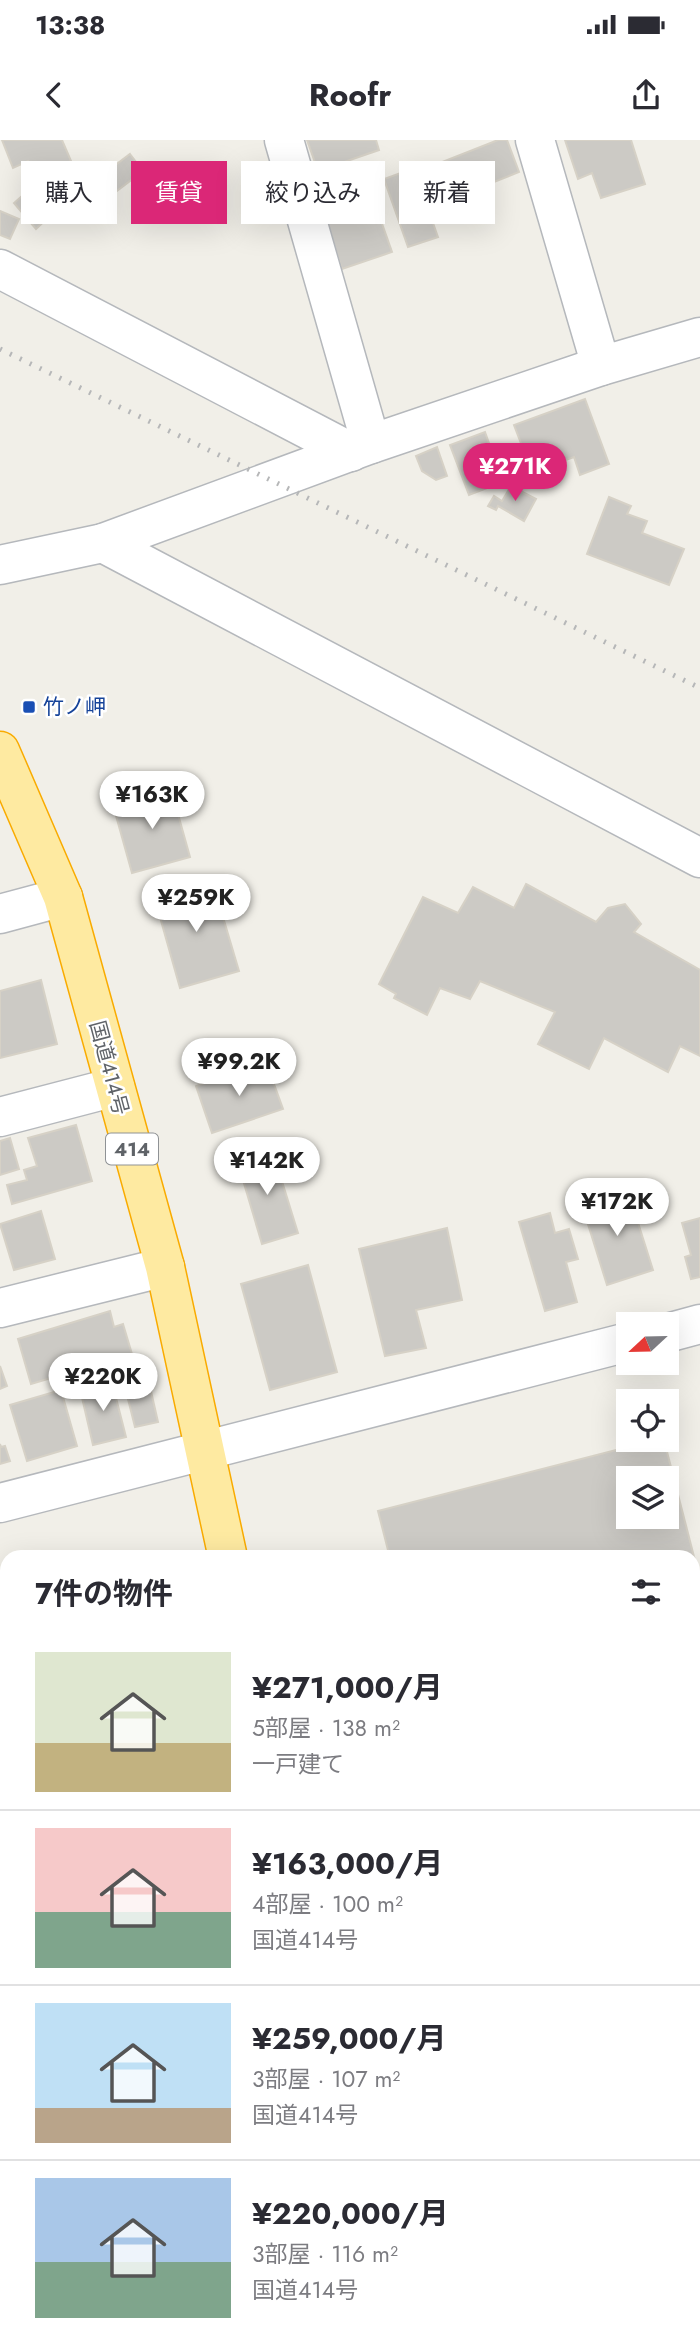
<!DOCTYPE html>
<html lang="ja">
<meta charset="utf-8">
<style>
:root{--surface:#fff;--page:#f7f7f7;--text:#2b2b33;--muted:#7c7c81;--line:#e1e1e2;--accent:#db2777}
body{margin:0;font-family:Jost,"Noto Sans JP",sans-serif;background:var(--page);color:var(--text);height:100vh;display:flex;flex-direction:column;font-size:26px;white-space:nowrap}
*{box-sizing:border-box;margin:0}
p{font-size:23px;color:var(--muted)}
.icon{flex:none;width:38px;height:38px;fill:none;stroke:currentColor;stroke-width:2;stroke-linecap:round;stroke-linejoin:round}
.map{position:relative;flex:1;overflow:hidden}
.side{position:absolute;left:0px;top:1410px;width:700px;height:800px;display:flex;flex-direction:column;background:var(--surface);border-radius:21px 21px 0 0;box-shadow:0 7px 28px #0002}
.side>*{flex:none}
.guide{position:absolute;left:21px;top:21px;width:658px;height:63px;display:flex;gap:14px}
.needle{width:46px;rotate:248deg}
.tools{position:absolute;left:616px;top:1172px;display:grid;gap:14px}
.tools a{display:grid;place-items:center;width:63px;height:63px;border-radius:0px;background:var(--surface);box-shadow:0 7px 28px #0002;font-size:35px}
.price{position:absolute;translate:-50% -60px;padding:0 16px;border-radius:24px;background:#fff;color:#222;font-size:23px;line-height:46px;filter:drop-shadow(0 2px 4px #0008)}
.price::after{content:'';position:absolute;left:50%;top:42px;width:21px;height:16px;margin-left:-10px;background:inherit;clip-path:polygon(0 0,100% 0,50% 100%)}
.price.active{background:var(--accent);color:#fff}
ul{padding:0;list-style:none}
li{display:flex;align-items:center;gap:21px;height:175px;padding:0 35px}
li+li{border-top:2px solid var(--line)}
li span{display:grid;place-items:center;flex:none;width:196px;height:140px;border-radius:0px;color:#555}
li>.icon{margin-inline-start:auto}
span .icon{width:84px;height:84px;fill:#fffc;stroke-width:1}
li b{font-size:30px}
h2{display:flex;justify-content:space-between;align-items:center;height:84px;padding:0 35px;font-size:30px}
.chip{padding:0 24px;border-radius:0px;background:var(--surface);box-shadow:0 7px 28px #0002;font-size:24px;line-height:63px}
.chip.active{background:var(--accent);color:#fff}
.status{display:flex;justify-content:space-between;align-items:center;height:49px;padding:0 35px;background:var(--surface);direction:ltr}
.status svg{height:19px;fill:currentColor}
header{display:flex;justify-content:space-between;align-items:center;height:91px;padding:0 35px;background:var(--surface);font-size:32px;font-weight:700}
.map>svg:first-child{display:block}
</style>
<div class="status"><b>13:38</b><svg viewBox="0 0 49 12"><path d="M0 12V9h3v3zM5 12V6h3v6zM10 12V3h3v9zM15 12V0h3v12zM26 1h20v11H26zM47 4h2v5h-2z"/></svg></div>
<header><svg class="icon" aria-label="back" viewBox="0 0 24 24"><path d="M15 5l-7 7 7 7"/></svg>Roofr<svg class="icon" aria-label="share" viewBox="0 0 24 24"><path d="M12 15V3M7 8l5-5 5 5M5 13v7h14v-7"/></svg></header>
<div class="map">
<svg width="700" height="2209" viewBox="0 0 700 2209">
<rect width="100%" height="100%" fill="#f1efe8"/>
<g fill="#cccac5" stroke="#d6d1c6" stroke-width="2" fill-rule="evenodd">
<polygon points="2,0 62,0 71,21 34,36 28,21 13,28"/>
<polygon points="307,0 376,0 379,10 318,31"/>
<polygon points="498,0 507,0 519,32 451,59 437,24"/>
<polygon points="565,0 631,0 645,44 601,58 592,33 578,39"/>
<polygon points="130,14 143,31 105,60 92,43"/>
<polygon points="406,31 414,52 421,49 438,97 408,107 384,39"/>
<polygon points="367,41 392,112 342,129 318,58"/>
<polygon points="30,49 52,74 36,89 14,63"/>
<polygon points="0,71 19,79 10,99 0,95"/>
<polygon points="585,259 609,324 580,335 574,317 532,332 514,285"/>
<polygon points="485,292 503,342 469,355 450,305"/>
<polygon points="437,307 447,336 436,340 422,331 416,316"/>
<polygon points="511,346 536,359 524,381 498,366 496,370 488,366 494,356 502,361"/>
<polygon points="609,357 631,366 627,374 647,381 642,393 684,409 669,445 587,414"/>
<polygon points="171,649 190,717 132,733 113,665"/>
<polygon points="212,740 239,831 180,848 154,756"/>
<polygon points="526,744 596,782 608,768 625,764 641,784 634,792 700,830 700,916 680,906 668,932 604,898 589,929 538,904 555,872 480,841 470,859 440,848 427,875 394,858 396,854 379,844 423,757 458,773 473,747 514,768"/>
<polygon points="41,840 57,904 0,918 0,851"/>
<polygon points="266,922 283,969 212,993 196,946"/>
<polygon points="76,985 92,1041 12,1064 7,1045 27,1040 24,1030 37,1026 28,998"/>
<polygon points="10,998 19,1029 0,1035 0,1001"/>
<polygon points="272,1009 298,1093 262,1104 237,1020"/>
<polygon points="628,1051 653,1130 607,1145 582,1065"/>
<polygon points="41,1071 55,1119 14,1130 0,1084"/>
<polygon points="550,1073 555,1093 569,1089 578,1119 566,1122 577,1162 545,1171 519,1082"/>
<polygon points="700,1078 700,1137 691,1139 685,1117 691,1115 682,1083"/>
<polygon points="447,1088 462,1160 416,1170 426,1208 385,1216 359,1109"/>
<polygon points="308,1125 337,1232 270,1250 241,1144"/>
<polygon points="110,1171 114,1187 123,1184 132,1214 31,1244 18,1199"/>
<polygon points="0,1226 7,1246 0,1249"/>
<polygon points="148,1238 158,1282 135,1287 124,1243"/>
<polygon points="112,1242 126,1297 93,1305 80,1249"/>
<polygon points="61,1250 77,1306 27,1321 10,1265"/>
<path d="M655,1300H664L700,1440V2209H595L594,2203H693V1418H390L378,1371ZM628,1339H667V1377H628Z"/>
<polygon points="0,1304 1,1307 5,1306 10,1321 0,1324"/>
<polygon points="7,1533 7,1594 0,1565 0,1535"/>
<polygon points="1,1828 7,1849 7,2073 0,2075"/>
<polygon points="112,2203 127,2203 129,2209 91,2209"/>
</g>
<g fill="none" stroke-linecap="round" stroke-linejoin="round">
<defs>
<g id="minor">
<polyline points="284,0 371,304"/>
<polyline points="535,0 601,226"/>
<polyline points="0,129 351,312"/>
<polyline points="103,403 700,718"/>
<polyline points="0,425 103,403 371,304 601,226 700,197"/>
<polyline points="0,774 63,757"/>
<polyline points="0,977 115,947"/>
<polyline points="0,1168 165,1127"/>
</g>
<g id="tertiary">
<polyline points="667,1193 700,1184"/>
<polyline points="0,1363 628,1202"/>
<polyline points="0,2148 7,2146"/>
</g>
<g id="trunk">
<polyline points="0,611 63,757 165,1127 228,1418"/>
<polyline points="408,2203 410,2209"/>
</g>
</defs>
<use href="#minor" stroke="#b5b8bc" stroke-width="41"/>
<use href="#tertiary" stroke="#b5b8bc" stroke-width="41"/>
<use href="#trunk" stroke="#f9ab00" stroke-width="41"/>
<use href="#minor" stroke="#fff" stroke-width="38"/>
<use href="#tertiary" stroke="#fff" stroke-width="38"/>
<use href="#trunk" stroke="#feeaa1" stroke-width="38"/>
<polyline stroke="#b6b7b8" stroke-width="5" stroke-dasharray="2 9" stroke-linecap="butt" points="0,209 700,548"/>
</g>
<rect fill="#1a4fb4" stroke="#fff" stroke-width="2.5" x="22" y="560" width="14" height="14" rx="3.5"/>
<g text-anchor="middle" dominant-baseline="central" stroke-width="5" stroke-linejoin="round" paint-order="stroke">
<rect fill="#fff" stroke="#8f9295" stroke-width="2" x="106" y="993.5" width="52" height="31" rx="5"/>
<g font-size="19" font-weight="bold" fill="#5f6368">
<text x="132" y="1009">414</text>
</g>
<g font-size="21" fill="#164399" stroke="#fff" text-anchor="start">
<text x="43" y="567">竹ノ岬</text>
</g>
<g font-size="21" fill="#5f6368" stroke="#fff">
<text transform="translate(109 928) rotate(75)">国道414号</text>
</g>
</g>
</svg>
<div class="tools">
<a><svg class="needle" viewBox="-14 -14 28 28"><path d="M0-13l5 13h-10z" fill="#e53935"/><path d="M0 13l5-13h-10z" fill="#7c7c81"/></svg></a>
<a><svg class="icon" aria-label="locate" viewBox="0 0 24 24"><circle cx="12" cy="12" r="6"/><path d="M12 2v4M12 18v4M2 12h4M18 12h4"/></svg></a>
<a><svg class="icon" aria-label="layers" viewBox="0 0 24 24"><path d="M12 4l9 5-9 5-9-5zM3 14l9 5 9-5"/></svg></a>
</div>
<b class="price active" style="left:515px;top:363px">¥271K</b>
<b class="price" style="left:152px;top:691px">¥163K</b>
<b class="price" style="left:196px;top:794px">¥259K</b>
<b class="price" style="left:239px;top:958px">¥99.2K</b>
<b class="price" style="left:267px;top:1057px">¥142K</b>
<b class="price" style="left:617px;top:1098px">¥172K</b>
<b class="price" style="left:103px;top:1273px">¥220K</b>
<div class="guide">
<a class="chip">購入</a>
<a class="chip active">賃貸</a>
<a class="chip">絞り込み</a>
<a class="chip">新着</a>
</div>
<section class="side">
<h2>7件の物件<svg class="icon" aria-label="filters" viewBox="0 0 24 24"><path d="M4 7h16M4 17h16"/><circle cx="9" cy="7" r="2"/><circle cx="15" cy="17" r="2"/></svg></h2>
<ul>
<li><span style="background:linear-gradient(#dfe7d0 65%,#c2b280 0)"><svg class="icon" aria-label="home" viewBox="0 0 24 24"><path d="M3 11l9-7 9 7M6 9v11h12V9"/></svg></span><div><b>¥271,000/月</b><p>5部屋 · 138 m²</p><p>一戸建て</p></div></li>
<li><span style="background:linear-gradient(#f6c9c9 60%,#7fa58c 0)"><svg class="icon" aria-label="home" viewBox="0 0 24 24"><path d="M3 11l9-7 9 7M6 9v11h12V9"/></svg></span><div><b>¥163,000/月</b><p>4部屋 · 100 m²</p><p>国道414号</p></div></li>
<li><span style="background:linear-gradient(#bfe0f5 75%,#b9a48a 0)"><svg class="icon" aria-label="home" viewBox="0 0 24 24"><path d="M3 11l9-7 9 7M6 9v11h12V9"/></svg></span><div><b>¥259,000/月</b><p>3部屋 · 107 m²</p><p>国道414号</p></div></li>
<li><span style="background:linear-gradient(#a9c7e8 60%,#7fa58c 0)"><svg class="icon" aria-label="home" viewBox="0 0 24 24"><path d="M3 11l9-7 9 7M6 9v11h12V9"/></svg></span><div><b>¥220,000/月</b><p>3部屋 · 116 m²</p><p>国道414号</p></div></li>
</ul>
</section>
</div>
